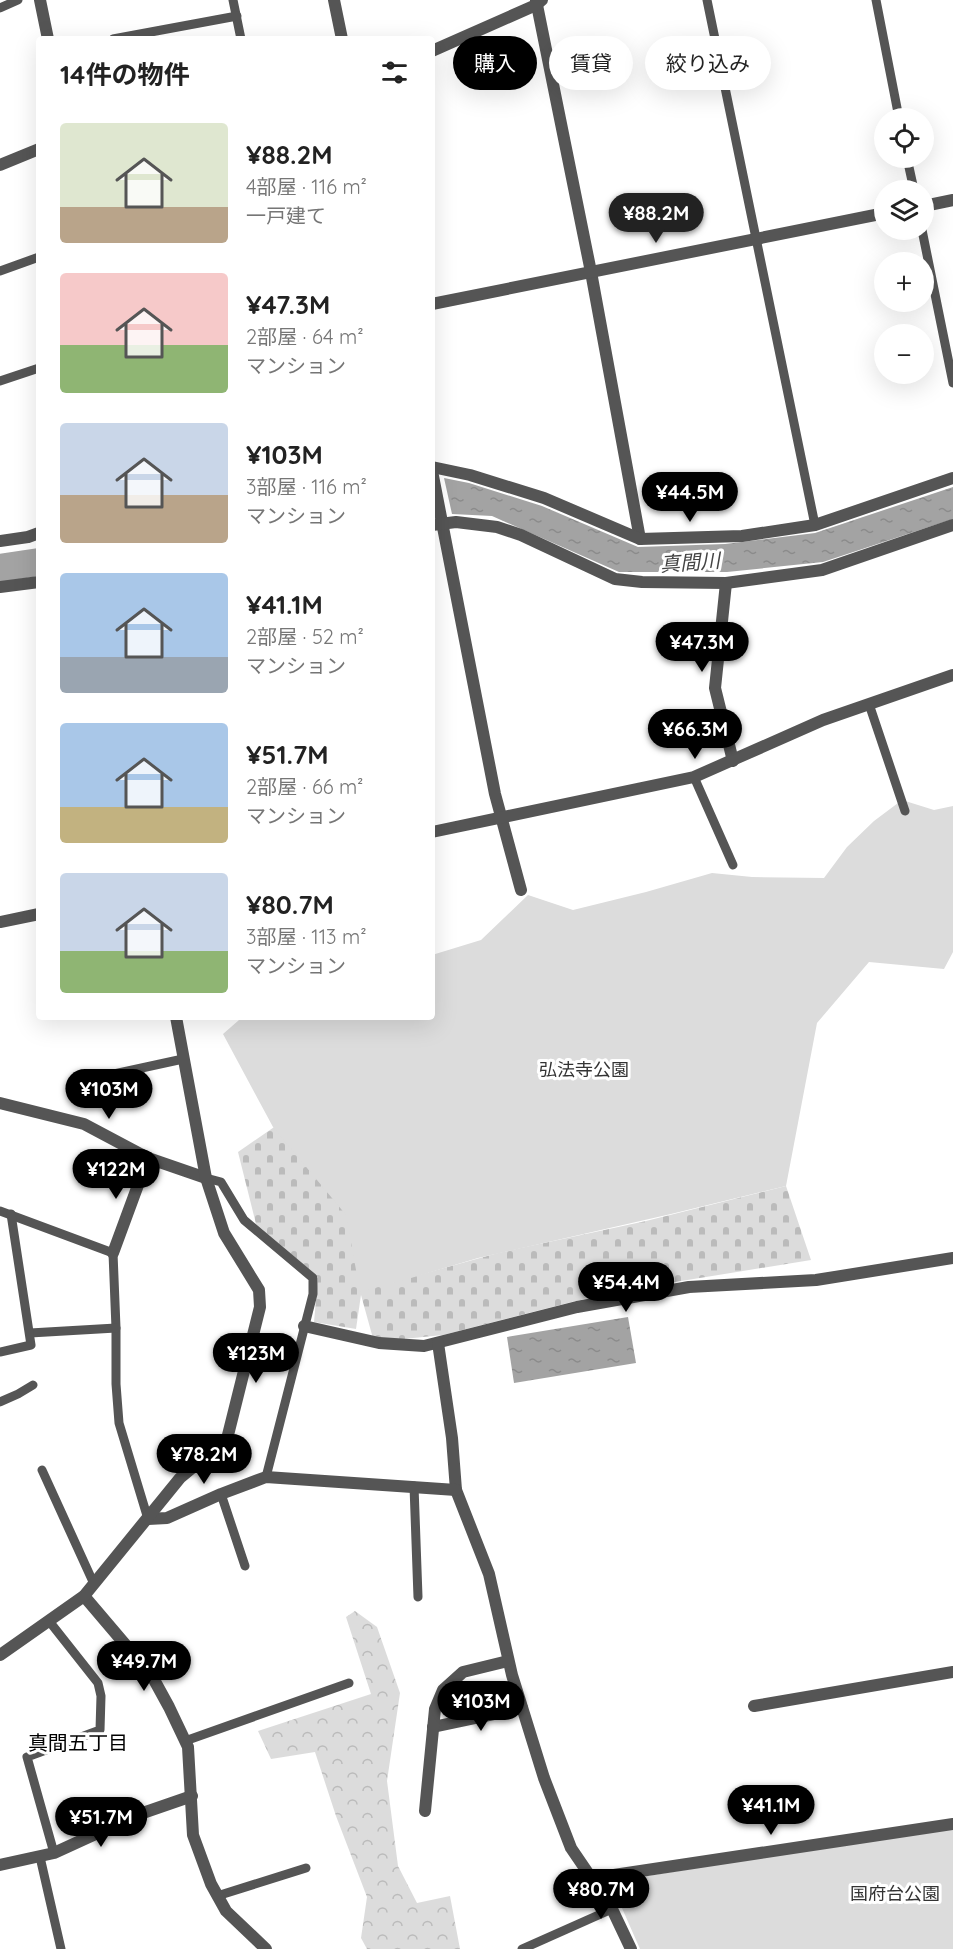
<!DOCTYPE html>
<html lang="ja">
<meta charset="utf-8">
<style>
:root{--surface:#fff;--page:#f2f2f2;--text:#222;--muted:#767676;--accent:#000}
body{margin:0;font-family:Quicksand,"Noto Sans JP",sans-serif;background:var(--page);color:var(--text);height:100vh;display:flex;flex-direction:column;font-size:22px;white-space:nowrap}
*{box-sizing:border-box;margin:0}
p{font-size:20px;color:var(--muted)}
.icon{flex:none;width:33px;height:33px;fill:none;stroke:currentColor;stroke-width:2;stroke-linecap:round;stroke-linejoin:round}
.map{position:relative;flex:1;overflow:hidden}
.sheet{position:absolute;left:36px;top:36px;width:399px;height:984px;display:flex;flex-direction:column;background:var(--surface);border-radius:6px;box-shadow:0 6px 24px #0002}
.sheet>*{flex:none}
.banner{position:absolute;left:453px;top:36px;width:410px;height:54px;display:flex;gap:12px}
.buttons{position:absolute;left:874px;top:108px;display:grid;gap:12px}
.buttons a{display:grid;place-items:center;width:60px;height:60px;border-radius:50%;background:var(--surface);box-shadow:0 6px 24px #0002;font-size:30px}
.price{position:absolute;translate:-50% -51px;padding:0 14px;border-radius:21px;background:var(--accent);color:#fff;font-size:20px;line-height:39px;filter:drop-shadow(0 2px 3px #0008)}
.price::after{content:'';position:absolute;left:50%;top:36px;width:18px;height:14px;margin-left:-9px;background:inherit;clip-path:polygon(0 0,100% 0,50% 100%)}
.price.current{background:#222;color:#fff}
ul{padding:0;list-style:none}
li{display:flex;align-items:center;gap:18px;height:150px;padding:0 24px}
li span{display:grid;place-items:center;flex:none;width:168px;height:120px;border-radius:6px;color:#555}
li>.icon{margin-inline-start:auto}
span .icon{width:72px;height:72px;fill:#fffc;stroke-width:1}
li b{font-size:26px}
h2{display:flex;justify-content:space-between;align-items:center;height:72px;padding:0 24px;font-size:26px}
.chip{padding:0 21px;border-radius:27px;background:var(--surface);box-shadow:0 6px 24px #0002;font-size:21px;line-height:54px}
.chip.current{background:var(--accent);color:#fff}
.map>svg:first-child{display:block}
</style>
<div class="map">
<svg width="953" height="1949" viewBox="0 0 953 1949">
<defs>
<pattern id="forest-crowns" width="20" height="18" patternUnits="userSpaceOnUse" patternTransform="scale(1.5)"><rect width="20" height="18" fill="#dcdcdc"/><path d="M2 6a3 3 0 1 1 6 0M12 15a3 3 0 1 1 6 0" fill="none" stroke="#bbb"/></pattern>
<pattern id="cemetery-stones" width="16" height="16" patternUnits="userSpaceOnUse" patternTransform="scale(1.5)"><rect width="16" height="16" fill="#dcdcdc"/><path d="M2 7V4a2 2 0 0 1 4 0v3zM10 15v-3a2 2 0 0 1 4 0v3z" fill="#bbb"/></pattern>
<pattern id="water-ripples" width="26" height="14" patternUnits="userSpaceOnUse" patternTransform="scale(1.5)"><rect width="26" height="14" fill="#a3a3a3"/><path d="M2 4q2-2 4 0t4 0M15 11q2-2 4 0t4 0" fill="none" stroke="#8b8b8b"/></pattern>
</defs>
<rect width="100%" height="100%" fill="#fff"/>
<polygon fill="url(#forest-crowns)" points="355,1611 377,1627 400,1693 387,1781 398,1866 417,1903 450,1896 460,1949 367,1949 361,1938 367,1897 336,1816 315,1752 271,1759 258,1731 371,1694 346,1617"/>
<polygon fill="url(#cemetery-stones)" points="347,1114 361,1291 498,1253 646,1221 786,1186 811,1260 607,1293 443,1335 374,1342 361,1295 356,1329 314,1322 318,1277 256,1224 238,1152 280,1123"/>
<g fill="#dcdcdc">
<polygon points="902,800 934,810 953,806 953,952 944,969 869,962 817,1023 786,1186 671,1214 478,1258 411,1278 360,1292 346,1215 273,1127 223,1034 239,1020 252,1017 432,1017 432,955 481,940 528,895 573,910 646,892 712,873 752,877 824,878 847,847 874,821"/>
<polygon points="953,1827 953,1949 640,1949 614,1890 638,1886 641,1877"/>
</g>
<g fill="url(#water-ripples)">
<polygon points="444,478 469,483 542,506 638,547 725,544 815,533 953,487 953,519 823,562 727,572 619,572 492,516 452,514"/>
<polygon points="628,1317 636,1363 514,1383 507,1337"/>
</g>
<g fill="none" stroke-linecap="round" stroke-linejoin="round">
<polyline stroke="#a3a3a3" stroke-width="28" points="0,568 39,562"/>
<g stroke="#555" stroke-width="9">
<polyline points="233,0 241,39"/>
<polyline points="707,0 815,525"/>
<polyline points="876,0 899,118"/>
<polyline points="0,8 18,0"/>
<polyline points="113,39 237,16"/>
<polyline points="907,158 914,190"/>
<polyline points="922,230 953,383"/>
<polyline points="0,271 39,257"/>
<polyline points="0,381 39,368"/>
<polyline points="869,704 905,811"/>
<polyline points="694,777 733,865"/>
<polyline points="91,1079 183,1059"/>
<polyline points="206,1178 221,1182 244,1220 313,1278 313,1294 266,1477"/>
<polyline points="0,1211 113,1253 116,1328 116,1384 119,1423 148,1519"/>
<polyline points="30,1333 116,1328"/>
<polyline points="0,1352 31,1345 11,1214"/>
<polyline points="0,1402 18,1394 33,1385"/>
<polyline points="42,1470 94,1584"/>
<polyline points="414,1486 418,1597"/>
<polyline points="221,1494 245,1566"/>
<polyline points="49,1621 98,1683 101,1696 100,1730 27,1757 54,1853"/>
<polyline points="185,1741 349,1683"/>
<polyline points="40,1857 61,1949"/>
<polyline points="217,1896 306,1868"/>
<polyline points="522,1949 612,1909"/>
</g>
<polyline stroke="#555" stroke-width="12" points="754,1706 953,1672"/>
<g stroke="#555" stroke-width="12">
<polyline points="334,0 342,39"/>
<polyline points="536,0 591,272 640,539"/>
<polyline points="432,51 536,5 542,0"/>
<polyline points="0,165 39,149"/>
<polyline points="924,206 953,200"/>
<polyline points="432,304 885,213"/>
<polyline points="432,467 470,475 544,498 640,539 742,536 815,525 953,478"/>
<polyline points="432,471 495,794 521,890"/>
<polyline points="432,525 456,522 497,527 521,535 615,579 642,582 726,583 822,570 953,525"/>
<polyline points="0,541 28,537 39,533"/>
<polyline points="726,583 715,688 733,761"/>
<polyline points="0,587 39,582"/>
<polyline points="432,832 694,777 823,720 953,675"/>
<polyline points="0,922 39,914"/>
<polyline points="0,1103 84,1124 148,1158 206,1178"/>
<polyline points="113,1253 148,1158"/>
<polyline points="304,1326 379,1343 424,1346 577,1307 689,1287 816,1280 953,1258"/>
<polyline points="438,1343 452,1438 456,1490 489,1574 512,1675 544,1778 571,1848 588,1873 603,1890 631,1949"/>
<polyline points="148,1519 167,1518 221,1494 266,1477 456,1490"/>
<polyline points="84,1596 152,1676 169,1707 188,1747 193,1835 211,1884 226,1911 266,1949"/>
<polyline points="0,1655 84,1596 180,1478 227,1439 260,1307 259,1290 224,1233 206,1178 176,1017"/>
<polyline points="433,1727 522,1708"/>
<polyline points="425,1811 435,1709 443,1690 463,1672 508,1661"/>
<polyline points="0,1865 54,1853 137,1815 192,1796"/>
<polyline points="594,1878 953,1824"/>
</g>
<polyline stroke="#555" stroke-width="12" points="40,0 48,39"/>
</g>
<g text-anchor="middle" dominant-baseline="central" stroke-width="6" stroke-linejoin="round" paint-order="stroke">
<g font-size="18" fill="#333" stroke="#fff">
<text x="584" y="1069">弘法寺公園</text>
<text x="895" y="1893">国府台公園</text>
</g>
<g font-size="20" font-style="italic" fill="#444" stroke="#fff">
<text transform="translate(690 562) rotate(-4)">真間川</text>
</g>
<g font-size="20" fill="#000" stroke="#fff">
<text x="78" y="1742">真間五丁目</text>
</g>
</g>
</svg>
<div class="buttons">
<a><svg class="icon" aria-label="locate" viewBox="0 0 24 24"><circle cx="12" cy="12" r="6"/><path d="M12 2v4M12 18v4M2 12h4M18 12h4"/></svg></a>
<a><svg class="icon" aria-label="layers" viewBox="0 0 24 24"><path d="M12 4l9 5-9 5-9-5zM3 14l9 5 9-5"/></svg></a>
<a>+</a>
<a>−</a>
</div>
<b class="price current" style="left:656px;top:244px">¥88.2M</b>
<b class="price" style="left:690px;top:523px">¥44.5M</b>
<b class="price" style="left:702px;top:673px">¥47.3M</b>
<b class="price" style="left:695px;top:760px">¥66.3M</b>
<b class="price" style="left:109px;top:1120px">¥103M</b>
<b class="price" style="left:116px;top:1200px">¥122M</b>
<b class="price" style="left:626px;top:1313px">¥54.4M</b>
<b class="price" style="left:256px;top:1384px">¥123M</b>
<b class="price" style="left:204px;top:1485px">¥78.2M</b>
<b class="price" style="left:144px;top:1692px">¥49.7M</b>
<b class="price" style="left:481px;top:1732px">¥103M</b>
<b class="price" style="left:771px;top:1836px">¥41.1M</b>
<b class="price" style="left:101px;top:1848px">¥51.7M</b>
<b class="price" style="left:601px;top:1920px">¥80.7M</b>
<div class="banner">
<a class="chip current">購入</a>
<a class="chip">賃貸</a>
<a class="chip">絞り込み</a>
</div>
<section class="sheet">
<h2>14件の物件<svg class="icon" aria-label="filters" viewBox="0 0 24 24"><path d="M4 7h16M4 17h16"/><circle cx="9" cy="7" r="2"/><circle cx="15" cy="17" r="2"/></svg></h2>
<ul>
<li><span style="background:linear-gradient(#dfe7d0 70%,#b9a48a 0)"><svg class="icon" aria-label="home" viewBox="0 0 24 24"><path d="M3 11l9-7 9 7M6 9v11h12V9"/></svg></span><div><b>¥88.2M</b><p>4部屋 · 116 m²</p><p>一戸建て</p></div></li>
<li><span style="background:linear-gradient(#f6c9c9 60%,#8fb573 0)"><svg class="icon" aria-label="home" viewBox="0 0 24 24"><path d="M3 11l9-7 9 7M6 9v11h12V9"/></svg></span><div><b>¥47.3M</b><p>2部屋 · 64 m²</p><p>マンション</p></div></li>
<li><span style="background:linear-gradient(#c9d6e8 60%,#b9a48a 0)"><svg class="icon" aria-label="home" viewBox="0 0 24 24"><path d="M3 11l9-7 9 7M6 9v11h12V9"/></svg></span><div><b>¥103M</b><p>3部屋 · 116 m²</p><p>マンション</p></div></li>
<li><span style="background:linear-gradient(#a9c7e8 70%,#9aa5b1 0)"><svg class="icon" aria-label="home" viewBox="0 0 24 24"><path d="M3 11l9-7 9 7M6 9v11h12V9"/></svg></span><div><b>¥41.1M</b><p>2部屋 · 52 m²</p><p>マンション</p></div></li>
<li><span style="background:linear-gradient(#a9c7e8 70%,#c2b280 0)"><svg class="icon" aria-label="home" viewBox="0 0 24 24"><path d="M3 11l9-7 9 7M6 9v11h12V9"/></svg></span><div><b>¥51.7M</b><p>2部屋 · 66 m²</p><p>マンション</p></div></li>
<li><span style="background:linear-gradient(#c9d6e8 65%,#8fb573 0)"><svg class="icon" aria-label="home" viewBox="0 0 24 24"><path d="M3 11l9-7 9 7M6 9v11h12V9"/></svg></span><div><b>¥80.7M</b><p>3部屋 · 113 m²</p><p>マンション</p></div></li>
</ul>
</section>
</div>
